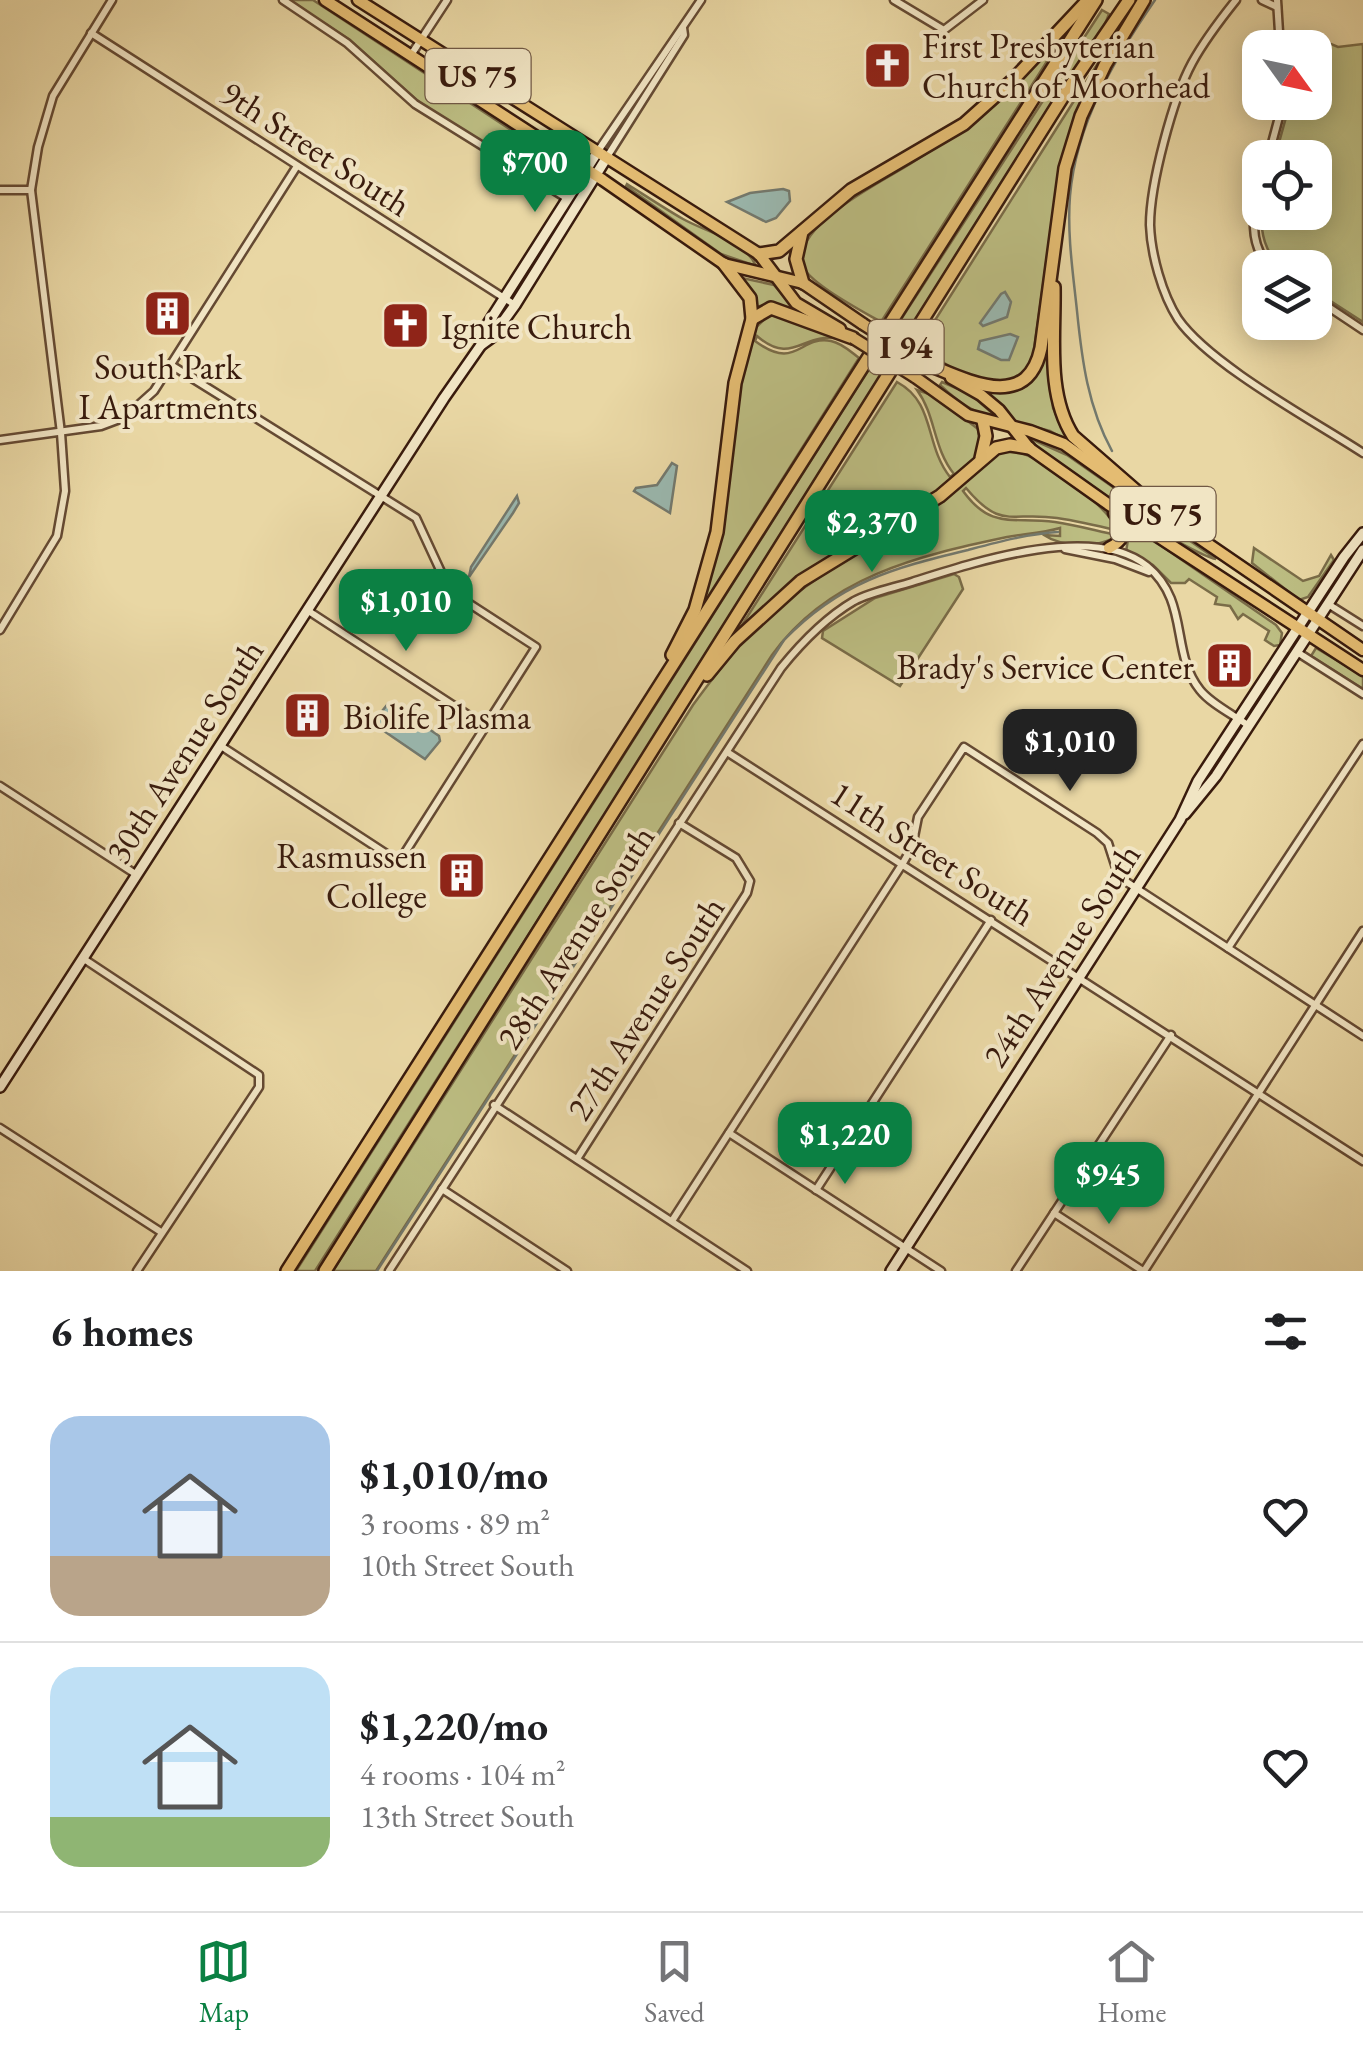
<!DOCTYPE html>
<meta charset="utf-8">
<style>
:root{--surface:#fff;--page:#f6f6f6;--text:#202124;--muted:#757577;--line:#e0e0e0;--accent:#0b8043}
body{margin:0;font-family:"EB Garamond",serif;background:var(--page);color:var(--text);height:100vh;display:flex;flex-direction:column;font-size:38px;white-space:nowrap}
*{box-sizing:border-box;margin:0}
p{font-size:32px;color:var(--muted)}
.icon{flex:none;width:55px;height:55px;fill:none;stroke:currentColor;stroke-width:2;stroke-linecap:round;stroke-linejoin:round}
.map{position:relative;height:1271px;overflow:hidden}
.sheet{display:flex;flex-direction:column;background:var(--surface);flex:1}
.sheet>*{flex:none}
.needle{width:65px;rotate:123deg}
.tools{position:absolute;left:1242px;top:30px;display:grid;gap:20px}
.tools a{display:grid;place-items:center;width:90px;height:90px;border-radius:20px;background:var(--surface);box-shadow:0 5px 25px #0003;font-size:50px}
.price{position:absolute;translate:-50% -85px;padding:0 22px;border-radius:20px;background:var(--accent);color:#fff;font-size:32px;line-height:65px;filter:drop-shadow(0 2px 5px #0008)}
.price::after{content:'';position:absolute;left:50%;top:60px;width:30px;height:22px;margin-left:-15px;background:inherit;clip-path:polygon(0 0,100% 0,50% 100%)}
.price.active{background:#222;color:#fff}
ul{padding:0;list-style:none}
li{display:flex;align-items:center;gap:30px;height:250px;padding:0 50px}
li+li{border-top:2px solid var(--line)}
li span{display:grid;place-items:center;flex:none;width:280px;height:200px;border-radius:30px;color:#555}
li>.icon{margin-inline-start:auto}
span .icon{width:120px;height:120px;fill:#fffc;stroke-width:1}
li b{font-size:42px}
h2{display:flex;justify-content:space-between;align-items:center;height:120px;padding:0 50px;font-size:42px}
.dock{display:flex;justify-content:space-around;align-items:center;height:140px;border-top:2px solid var(--line);background:var(--surface);font-size:28px;color:var(--muted)}
.dock a{display:grid;justify-items:center;gap:5px}
.dock .active{color:var(--accent)}
.map>svg:first-child{display:block}
</style>
<div class="map">
<svg width="1363" height="1271" viewBox="0 0 1363 1271">
<rect width="100%" height="100%" fill="#e9d7a4"/>
<filter id="stains"><feTurbulence type="fractalNoise" baseFrequency=".002" numOctaves="4"/><feColorMatrix values="0 0 0 0 .2 0 0 0 0 .09 0 0 0 0 .02 0 0 0 .5 -.17"/></filter>
<radialGradient id="worn" r=".72"><stop offset=".6" stop-color="#630" stop-opacity="0"/><stop offset="1" stop-color="#630" stop-opacity=".3"/></radialGradient>
<g fill="#bcbd82" stroke="#7a6c48" stroke-width="2.5">
<polygon points="288,0 313,0 569,168 572,171 568,184 555,188 420,103 350,40"/>
<polygon points="1102,10 1109,14 1105,24 907,339 894,330"/>
<path d="M1288,39H1319L1338,47L1363,44V322L1315,291V268L1280,267C1265,251 1261,234 1261,213L1315,212V158L1275,157L1290,103L1315,102V48L1289,47Z"/>
<path d="M1055,42L1058,44L881,322C864,312 806,282 802,264C794,224 883,181 910,164C931,151 952,137 973,122C1004,98 1030,72 1055,42Z"/>
<path d="M1098,63L1064,156L1056,192L1032,364C1001,403 954,370 921,348L925,336Z"/>
<path d="M627,184C646,196 664,208 683,219C706,232 746,241 756,266L721,254L626,186Z"/>
<polygon points="742,278 774,285 797,311 775,303 755,307"/>
<path d="M1049,308L1053,408L1068,441L1050,431L1016,422L989,393L992,390C1047,402 1046,346 1049,308Z"/>
<path d="M770,314L839,339C803,331 793,367 757,336L755,341C797,372 799,335 831,341C842,343 851,352 859,358L699,611L721,538L745,350L752,331Z"/>
<polygon points="871,366 884,375 315,1271 296,1271"/>
<path d="M897,382C936,403 924,444 950,477L954,474C933,448 936,416 917,390L935,396L978,429L980,444L978,453L972,463L946,486L824,562L735,636Z"/>
<path d="M942,382L970,394L998,418C975,415 957,401 940,385Z"/>
<path d="M1029,438L1067,455L1216,559C1190,555 1045,461 1029,438Z"/>
<path d="M1011,450C1043,457 1104,503 1119,531C1099,526 1078,521 1057,518C1011,511 1002,531 966,488L963,491C992,531 1013,516 1055,522C1076,525 1097,531 1117,535C1101,549 1061,547 1044,535L1060,536V528C1043,533 1024,534 1007,537C917,556 828,577 772,655L376,1271H333L693,705C720,668 748,632 784,603C836,561 897,532 951,494C972,480 985,454 1011,450Z"/>
<polygon points="1127,522 1276,625 1282,633 1280,645 1274,646 1265,640 1269,631 1243,614 1238,619 1230,606 1215,604 1217,597 1189,579 1185,583 1171,583 1153,565 1126,552 1129,533"/>
<polygon points="1254,548 1303,581 1319,576 1331,555 1334,560 1308,597 1299,600 1252,563"/>
<polygon points="954,574 959,577 963,589 900,686 822,638 823,631 875,598"/>
<polygon points="1316,648 1363,676 1363,689 1311,656"/>
<polygon points="1094,716 1098,735 1079,739 1074,721"/>
</g>
<g fill="#9ab8af" stroke="#73796e" stroke-width="2.5">
<polygon points="783,189 789,191 790,201 776,218 766,222 727,202 750,193"/>
<polygon points="1005,292 1011,302 1007,317 983,326 980,323 1001,294"/>
<polygon points="1010,334 1018,337 1009,360 1001,360 978,349 980,341"/>
<polygon points="672,463 677,466 670,513 634,491 636,488 657,485"/>
<polygon points="517,496 519,503 513,513 469,577 471,567"/>
<polygon points="393,704 439,736 440,741 425,759 378,727 375,720 387,705"/>
</g>
<g fill="none" stroke-linecap="round" stroke-linejoin="round">
<g stroke="#73796e" stroke-width="2.5">
<path d="M1112,451C1088,407 1082,361 1077,311C1073,273 1067,234 1070,196C1076,123 1115,58 1155,0"/>
<path d="M377,1271L784,640C840,582 893,568 968,550C998,542 1027,534 1058,532"/>
</g>
<defs>
<g id="street">
<polyline points="283,0 347,43 415,104 568,199"/>
<polyline points="894,0 944,30 983,0"/>
<path d="M1236,0C1220,20 1204,41 1192,63C1173,98 1150,184 1150,225C1151,254 1162,294 1178,319C1210,365 1314,421 1363,453"/>
<polyline points="1262,0 1277,7"/>
<polyline points="1277,0 1280,48"/>
<polyline points="91,33 515,305"/>
<polyline points="411,55 447,0"/>
<polyline points="598,151 701,0"/>
<polyline points="607,157 684,35 683,28"/>
<polyline points="1268,158 1283,102"/>
<path d="M1260,183C1253,210 1247,247 1272,268"/>
<polyline points="0,190 31,190"/>
<polyline points="1315,298 1363,330"/>
<polyline points="171,365 416,518 447,585 456,595 536,647 399,862 221,746"/>
<polyline points="0,440 101,426 125,417 154,391 297,166"/>
<polyline points="1065,549 1115,559 1149,572"/>
<polyline points="1328,604 1363,626"/>
<polyline points="307,610 485,726"/>
<polyline points="0,630 57,536 65,491 61,433 31,190 38,147 53,96 112,0"/>
<polyline points="1297,652 1363,694"/>
<polyline points="727,752 1363,1161"/>
<polyline points="0,786 137,875"/>
<polyline points="1228,948 1363,744"/>
<polyline points="84,959 259,1075 259,1087 137,1271"/>
<polyline points="494,1105 747,1271"/>
<polyline points="0,1128 161,1232"/>
<polyline points="729,1133 941,1271"/>
<polyline points="577,1159 747,893 750,881 736,858 679,823"/>
<polyline points="442,1189 567,1271"/>
<polyline points="816,1190 991,920"/>
<polyline points="1054,1213 1143,1271"/>
<polyline points="672,1221 903,863 912,847 918,817 964,747 1097,833 1108,843 1119,877 1363,1036"/>
<path d="M389,1271L781,668C802,642 825,618 854,601C871,592 893,588 912,582C972,563 1093,522 1147,566C1190,601 1170,653 1200,690C1211,704 1234,715 1249,726"/>
<polyline points="1016,1271 1171,1035"/>
<polyline points="1144,1271 1363,931"/>
</g>
<g id="secondary">
<polyline points="481,345 484,330 598,151"/>
<polyline points="1185,814 1216,776 1363,550"/>
<polyline points="0,1087 444,398 481,345 492,337 515,305 607,157"/>
<polyline points="891,1271 1180,820 1198,781 1344,557 1363,533"/>
</g>
<g id="primary">
<polyline points="325,0 603,180 724,264 803,283 863,324"/>
<polyline points="358,0 759,254 796,303 840,329"/>
<polyline points="915,377 968,415 1030,431 1064,444 1123,486"/>
<polyline points="951,378 981,395 999,410 1029,448 1108,504 1363,670"/>
<polyline points="1154,507 1363,650"/>
<path d="M1109,548C1128,538 1126,529 1114,513"/>
</g>
<g id="highway">
<polyline points="802,232 796,259 803,283"/>
<polyline points="759,254 779,251 851,190 964,124 1012,81 1088,0"/>
<path d="M1054,287C1055,336 1046,394 1073,436L1158,510"/>
<polyline points="752,319 771,308 853,338"/>
<path d="M924,363C965,379 1027,414 1041,348L1065,168L1081,116L1105,65L1144,0"/>
<polyline points="981,458 986,436 983,421"/>
<polyline points="672,655 695,610 717,532 735,383 752,319 750,298 724,264"/>
<polyline points="707,675 735,641 801,581 940,496 996,448 1010,445 1029,448"/>
<polyline points="287,1271 1096,0"/>
<polyline points="325,1271 1062,98 1129,0"/>
</g>
</defs>
<use href="#street" stroke="#654a33" stroke-width="11"/>
<use href="#secondary" stroke="#391b0d" stroke-width="14"/>
<use href="#primary" stroke="#391b0d" stroke-width="15"/>
<use href="#highway" stroke="#391b0d" stroke-width="16"/>
<use href="#street" stroke="#f1e5c4" stroke-width="6"/>
<use href="#secondary" stroke="#f1e5c4" stroke-width="9"/>
<use href="#primary" stroke="#e4bc72" stroke-width="10"/>
<use href="#highway" stroke="#e4bc72" stroke-width="11"/>
<defs>
<g id="primary-bridge">
<polyline points="863,324 924,363"/>
<polyline points="853,338 915,377"/>
</g>
</defs>
<use href="#primary-bridge" stroke="#391b0d" stroke-width="15" stroke-linecap="butt"/>
<use href="#primary-bridge" stroke="#e4bc72" stroke-width="10"/>
</g>
<defs>
<symbol id="church-square" viewBox="-11 -11 22 22"><rect x="-9" y="-9" width="18" height="18" rx="4" fill="#8f2418" stroke="#f1e5c4"/><path d="M-1.2-6h2.4v3.5h3.3v2.4h-3.3V6h-2.4V-.1h-3.3v-2.4h3.3Z" fill="#fff"/></symbol>
<symbol id="building-square" viewBox="-11 -11 22 22"><rect x="-9" y="-9" width="18" height="18" rx="4" fill="#8f2418" stroke="#f1e5c4"/><path d="M-4-6H4V6H1V3H-1V6H-4ZM-2.5-4.3h1.7v1.8h-1.7ZM.8-4.3h1.7v1.8H.8ZM-2.5-1h1.7V.8h-1.7ZM.8-1h1.7V.8H.8Z" fill="#fff"/></symbol>
</defs>
<g fill-rule="evenodd">
<use href="#church-square" x="860" y="38" width="55" height="55"/>
<use href="#building-square" x="140" y="286" width="55" height="55"/>
<use href="#church-square" x="378" y="298" width="55" height="55"/>
<use href="#building-square" x="1202" y="638" width="55" height="55"/>
<use href="#building-square" x="280" y="688" width="55" height="55"/>
<use href="#building-square" x="434" y="848" width="55" height="55"/>
</g>
<g text-anchor="middle" dominant-baseline="central" stroke-width="8" stroke-linejoin="round" paint-order="stroke">
<g fill="#f1e5c4" stroke="#705844" stroke-width="2.5">
<rect x="425.5" y="49" width="105" height="54" rx="8"/>
<rect x="868.5" y="320" width="75" height="54" rx="8"/>
<rect x="1110.5" y="487" width="105" height="54" rx="8"/>
</g>
<g font-size="32" font-weight="bold" fill="#391b0d">
<text x="478" y="76">US 75</text>
<text x="906" y="347">I 94</text>
<text x="1163" y="514">US 75</text>
</g>
<g font-size="35" fill="#391b0d" stroke="#f1e5c4" text-anchor="start">
<text x="922" y="45">First Presbyterian<tspan x="922" dy="40">Church of Moorhead</tspan></text>
<text x="441" y="326">Ignite Church</text>
<text x="168" y="366" text-anchor="middle">South Park<tspan x="168" dy="40">I Apartments</tspan></text>
<text x="1194" y="666" text-anchor="end">Brady's Service Center</text>
<text x="343" y="716">Biolife Plasma</text>
<text x="427" y="855" text-anchor="end">Rasmussen<tspan x="427" dy="40">College</tspan></text>
</g>
<g font-size="35" fill="#391b0d" stroke="#f1e5c4">
<text transform="translate(316 148) rotate(33)">9th Street South</text>
<text transform="translate(184 751) rotate(-57)">30th Avenue South</text>
<text transform="translate(933 853) rotate(33)">11th Street South</text>
<text transform="translate(575 937) rotate(-57)">28th Avenue South</text>
<text transform="translate(1061 955) rotate(-57)">24th Avenue South</text>
<text transform="translate(645 1008) rotate(-57)">27th Avenue South</text>
</g>
</g>
<rect width="100%" height="100%" filter="url(#stains)"/>
<rect width="100%" height="100%" fill="url(#worn)"/>
</svg>
<div class="tools">
<a><svg class="needle" viewBox="-14 -14 28 28"><path d="M0-13l5 13h-10z" fill="#e53935"/><path d="M0 13l5-13h-10z" fill="#757577"/></svg></a>
<a><svg class="icon" aria-label="locate" viewBox="0 0 24 24"><circle cx="12" cy="12" r="6"/><path d="M12 2v4M12 18v4M2 12h4M18 12h4"/></svg></a>
<a><svg class="icon" aria-label="layers" viewBox="0 0 24 24"><path d="M12 4l9 5-9 5-9-5zM3 14l9 5 9-5"/></svg></a>
</div>
<b class="price" style="left:535px;top:215px">$700</b>
<b class="price" style="left:872px;top:575px">$2,370</b>
<b class="price" style="left:406px;top:654px">$1,010</b>
<b class="price active" style="left:1070px;top:794px">$1,010</b>
<b class="price" style="left:845px;top:1187px">$1,220</b>
<b class="price" style="left:1109px;top:1227px">$945</b>
</div>
<section class="sheet">
<h2>6 homes<svg class="icon" aria-label="filters" viewBox="0 0 24 24"><path d="M4 7h16M4 17h16"/><circle cx="9" cy="7" r="2"/><circle cx="15" cy="17" r="2"/></svg></h2>
<ul>
<li><span style="background:linear-gradient(#a9c7e8 70%,#b9a48a 0)"><svg class="icon" aria-label="home" viewBox="0 0 24 24"><path d="M3 11l9-7 9 7M6 9v11h12V9"/></svg></span><div><b>$1,010/mo</b><p>3 rooms · 89 m²</p><p>10th Street South</p></div><svg class="icon" aria-label="heart" viewBox="0 0 24 24"><path d="M12 20l-8-8c-3-5 5-10 8-4 3-6 11-1 8 4z"/></svg></li>
<li><span style="background:linear-gradient(#bfe0f5 75%,#8fb573 0)"><svg class="icon" aria-label="home" viewBox="0 0 24 24"><path d="M3 11l9-7 9 7M6 9v11h12V9"/></svg></span><div><b>$1,220/mo</b><p>4 rooms · 104 m²</p><p>13th Street South</p></div><svg class="icon" aria-label="heart" viewBox="0 0 24 24"><path d="M12 20l-8-8c-3-5 5-10 8-4 3-6 11-1 8 4z"/></svg></li>
</ul>
</section>
<nav class="dock">
<a class="active"><svg class="icon" aria-label="map" viewBox="0 0 24 24"><path d="M3 6l6-2 6 2 6-2v14l-6 2-6-2-6 2zM9 4v14M15 6v14"/></svg>Map</a>
<a><svg class="icon" aria-label="saved" viewBox="0 0 24 24"><path d="M7 4h10v16l-5-4-5 4z"/></svg>Saved</a>
<a><svg class="icon" aria-label="home" viewBox="0 0 24 24"><path d="M3 11l9-7 9 7M6 9v11h12V9"/></svg>Home</a>
</nav>
